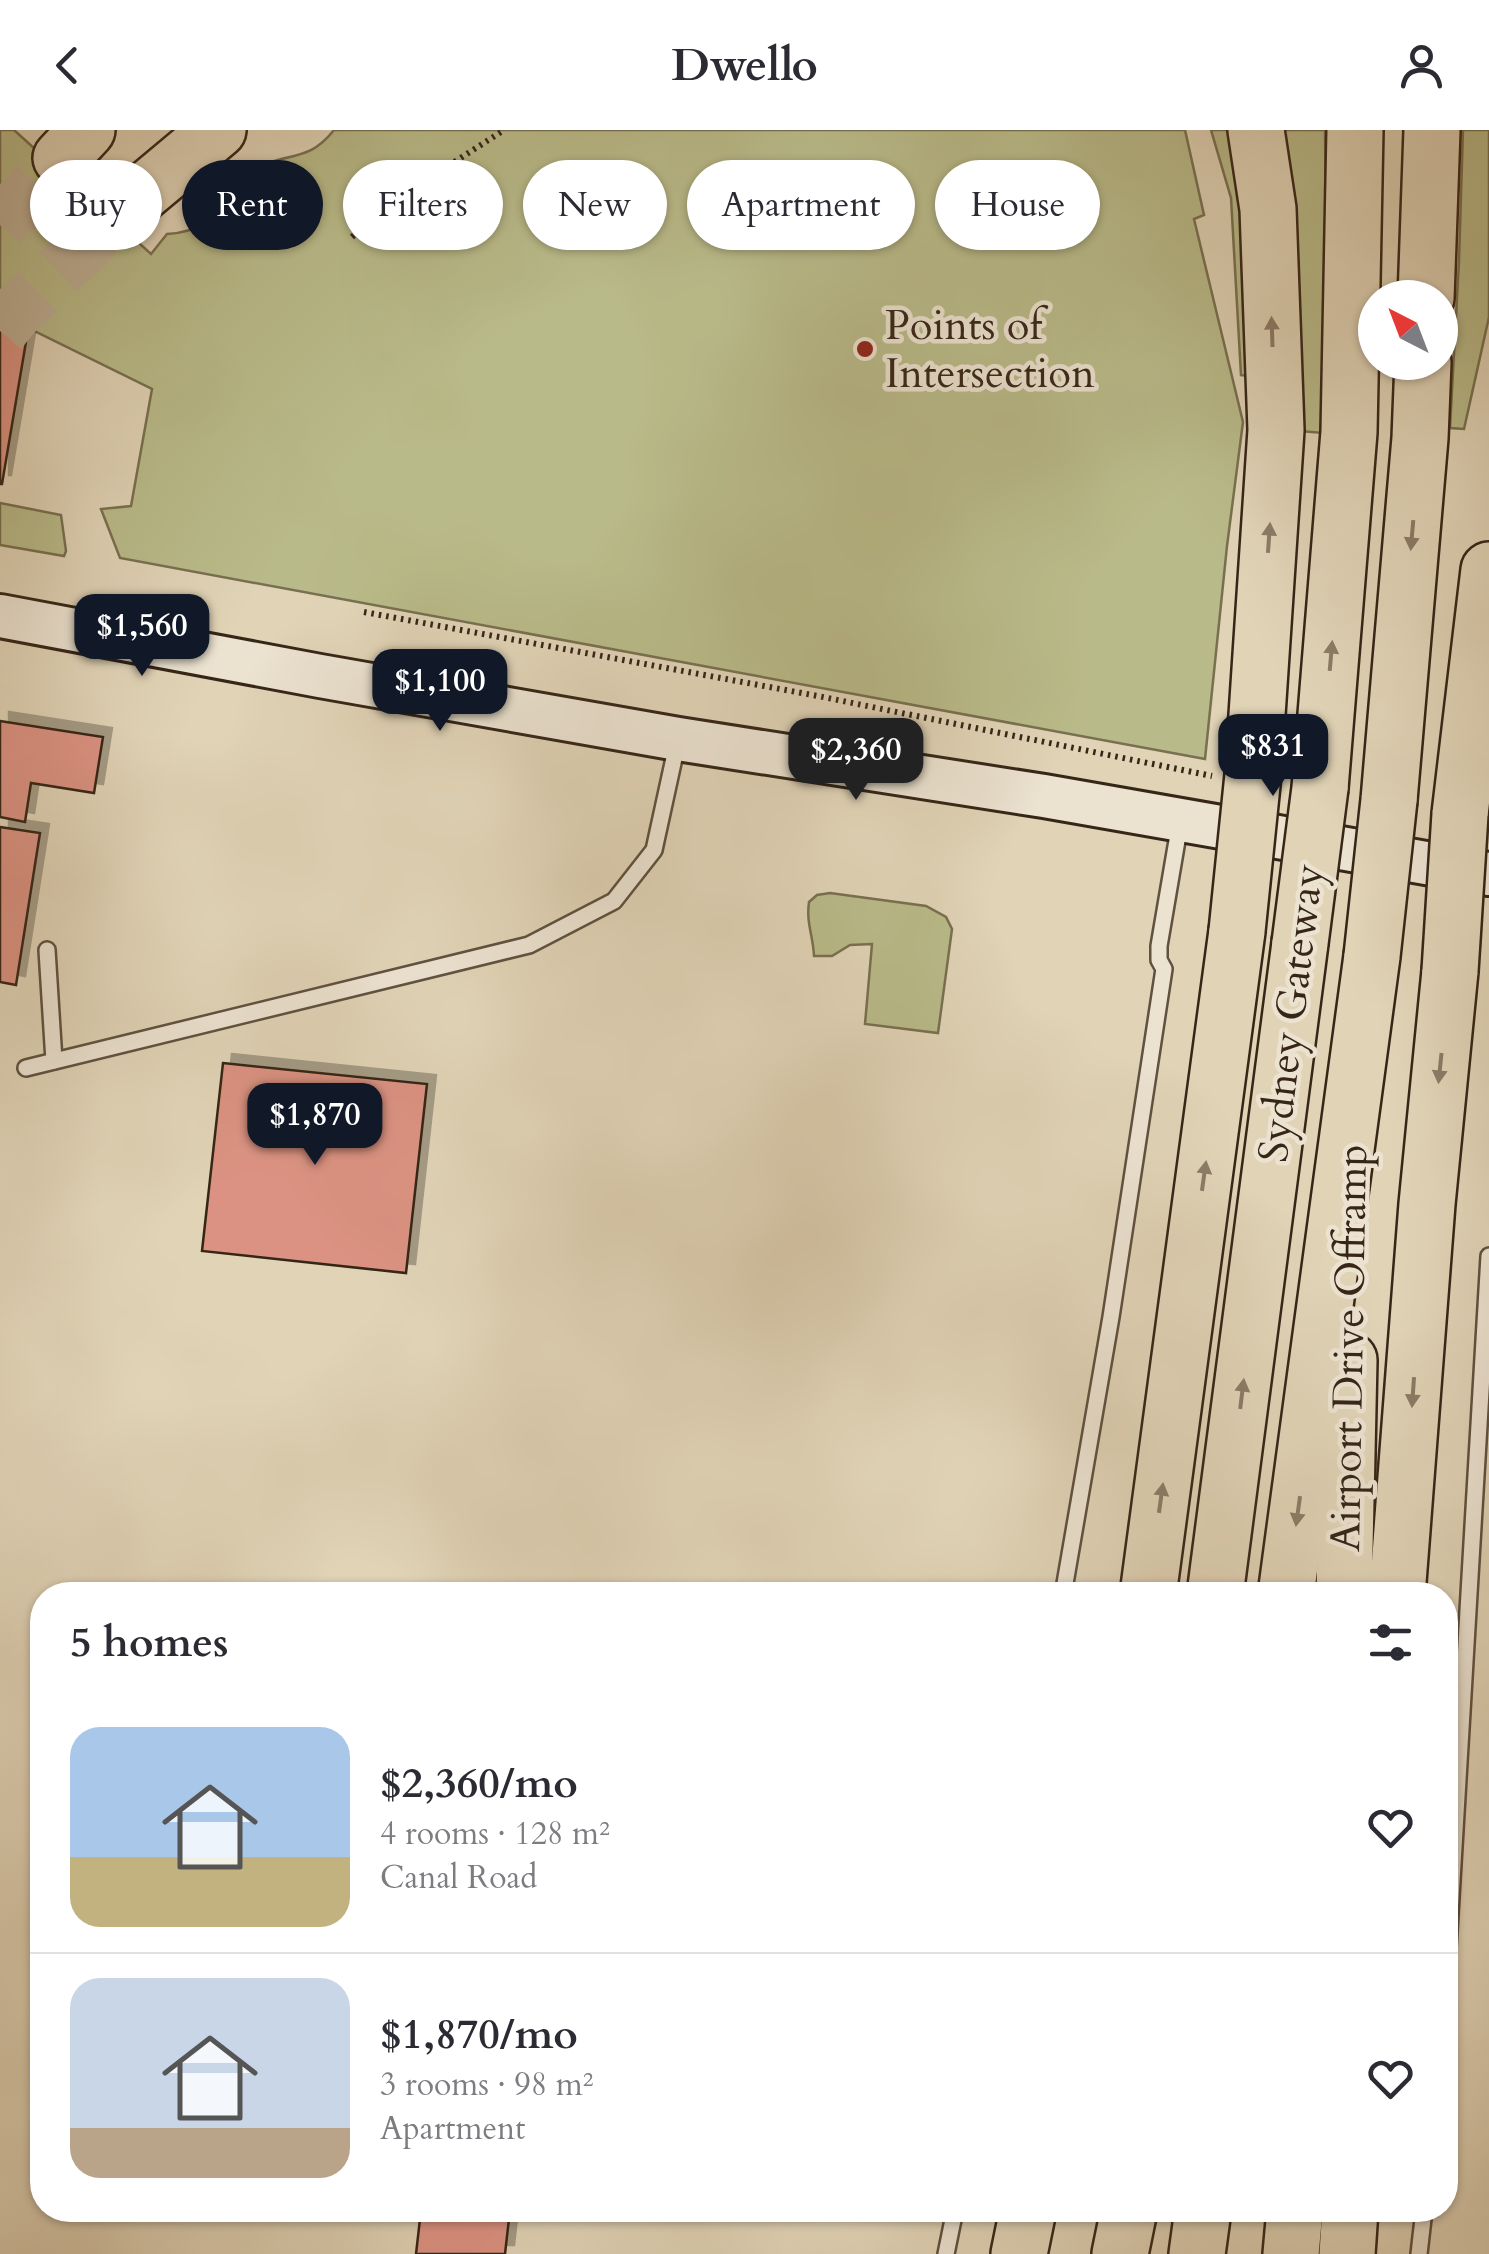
<!DOCTYPE html>
<meta charset="utf-8">
<style>
:root{--surface:#fff;--page:#f2f2f3;--text:#2b2b33;--muted:#7c7c81;--line:#e1e1e2;--accent:#111827}
body{margin:0;font-family:Cardo,serif;background:var(--page);color:var(--text);height:100vh;display:flex;flex-direction:column;font-size:38px;white-space:nowrap}
*{box-sizing:border-box;margin:0}
p{font-size:32px;color:var(--muted)}
.icon{flex:none;width:55px;height:55px;fill:none;stroke:currentColor;stroke-width:2;stroke-linecap:round;stroke-linejoin:round}
.map{position:relative;flex:1;overflow:hidden}
.drawer{position:absolute;left:30px;top:1452px;width:1428px;height:640px;display:flex;flex-direction:column;background:var(--surface);border-radius:40px;box-shadow:0 2px 8px #0004}
.drawer>*{flex:none}
.top-card{position:absolute;left:30px;top:30px;width:1430px;height:90px;display:flex;gap:20px}
.needle{width:65px;rotate:318deg}
.buttons{position:absolute;left:1358px;top:150px;display:grid;gap:20px}
.buttons a{display:grid;place-items:center;width:100px;height:100px;border-radius:50%;background:var(--surface);box-shadow:0 2px 8px #0004;font-size:50px}
.price{position:absolute;translate:-50% -85px;padding:0 22px;border-radius:20px;background:var(--accent);color:#fff;font-size:32px;line-height:65px;filter:drop-shadow(0 2px 5px #0008)}
.price::after{content:'';position:absolute;left:50%;top:60px;width:30px;height:22px;margin-left:-15px;background:inherit;clip-path:polygon(0 0,100% 0,50% 100%)}
.price.current{background:#222;color:#fff}
ul{padding:0;list-style:none}
li{display:flex;align-items:center;gap:30px;height:250px;padding:0 40px}
li+li{border-top:2px solid var(--line)}
li span{display:grid;place-items:center;flex:none;width:280px;height:200px;border-radius:30px;color:#555}
li>.icon{margin-inline-start:auto}
span .icon{width:120px;height:120px;fill:#fffc;stroke-width:1}
li b{font-size:42px}
h2{display:flex;justify-content:space-between;align-items:center;height:120px;padding:0 40px;font-size:42px}
.tag{padding:0 35px;border-radius:45px;background:var(--surface);box-shadow:0 2px 8px #0004;font-size:35px;line-height:90px}
.tag.current{background:var(--accent);color:#fff}
header{display:flex;justify-content:space-between;align-items:center;height:130px;padding:0 40px;background:var(--surface);font-size:45px;font-weight:600}
.map>svg:first-child{display:block}
</style>
<header><svg class="icon" aria-label="back" viewBox="0 0 24 24"><path d="M15 5l-7 7 7 7"/></svg>Dwello<svg class="icon" aria-label="person" viewBox="0 0 24 24"><circle cx="12" cy="8" r="4"/><path d="M4 21q1-7 8-7t8 7"/></svg></header>
<div class="map">
<svg width="1489" height="2124" viewBox="0 0 1489 2124">
<defs>
<filter id="shadow"><feDropShadow dx="9" dy="-9" stdDeviation="0" flood-color="#0004"/></filter>
</defs>
<rect width="100%" height="100%" fill="#e0d3b6"/>
<filter id="stains"><feTurbulence type="fractalNoise" baseFrequency=".002" numOctaves="4"/><feColorMatrix values="0 0 0 0 .2 0 0 0 0 .09 0 0 0 0 .02 0 0 0 .5 -.17"/></filter>
<radialGradient id="worn" r=".72"><stop offset=".6" stop-color="#630" stop-opacity="0"/><stop offset="1" stop-color="#630" stop-opacity=".3"/></radialGradient>
<g fill="#b9ba89" stroke="#787050" stroke-width="2.5">
<path d="M0,0H14L151,124L167,104C228,100 215,58 258,37C289,22 309,32 334,0H1185L1204,85L1194,89L1243,292L1227,416L1205,629L120,428L101,379L131,376L152,259L0,184Z"/>
<polygon points="1211,0 1238,0 1252,246 1241,245 1231,68"/>
<polygon points="1279,0 1325,0 1327,221 1323,303 1288,300"/>
<polygon points="1463,0 1489,0 1489,187 1464,299 1450,298 1459,131"/>
<polygon points="0,373 61,385 66,421 64,426 0,415"/>
<path d="M830,763L926,776L946,787L952,799L938,903L865,894L872,814L850,815L832,826H814C813,805 806,793 809,772L817,765Z"/>
</g>
<g fill="#db9282" stroke="#362618" stroke-width="2.5" filter="url(#shadow)">
<polygon points="0,177 9,178 6,197 28,200 2,354 0,354"/>
<polygon points="0,591 103,607 94,663 31,653 25,692 0,687"/>
<polygon points="0,697 40,703 16,855 0,852"/>
<polygon points="223,933 427,954 406,1143 202,1121"/>
<polygon points="421,2080 510,2080 505,2124 416,2124"/>
</g>
<g fill="none" stroke-linecap="round" stroke-linejoin="round">
<g stroke="#beb096" stroke-width="55" stroke-dasharray="55 28" stroke-linecap="butt">
<polyline points="0,95 61,28"/>
<polyline points="0,201 16,182 121,81"/>
</g>
<defs>
<g id="lane">
<polyline points="47,820 54,931"/>
<polyline points="26,938 529,815 614,771 654,720 678,610"/>
<polyline points="1063,1465 1111,1187 1164,839 1159,830 1159,816 1180,693"/>
<polyline points="1445,1869 1489,1126"/>
<polyline points="946,2124 955,2080"/>
<polyline points="1419,2124 1424,2080"/>
</g>
<polyline id="secondary" points="0,486 320,546 678,609 1044,666 1489,744"/>
<g id="highway">
<polyline points="61,28 87,0"/>
<polyline points="121,81 218,0"/>
<polyline points="1426,168 1432,0"/>
<polyline points="1253,645 1276,300 1268,79 1256,0"/>
<polyline points="1320,658 1349,302 1355,0"/>
<polyline points="1389,670 1420,308 1423,232"/>
<polyline points="1460,684 1489,440"/>
<polyline points="1148,1465 1237,801"/>
<polyline points="1215,1465 1300,813"/>
<polyline points="1286,1465 1372,826"/>
<polyline points="1344,1465 1349,1230"/>
<polyline points="1397,1465 1427,1074 1450,841"/>
<polyline points="1019,2124 1028,2080"/>
<polyline points="1120,2124 1129,2080"/>
<polyline points="1197,2124 1203,2080"/>
<polyline points="1291,2124 1295,2080"/>
<polyline points="1347,2124 1350,2080"/>
</g>
</defs>
<use href="#lane" stroke="#605140" stroke-width="20"/>
<use href="#secondary" stroke="#362618" stroke-width="48"/>
<use href="#highway" stroke="#362618" stroke-width="60"/>
<g stroke="#362618" stroke-width="6" stroke-dasharray="2.5 5" stroke-linecap="butt">
<polyline points="352,107 386,76 504,0"/>
<polyline points="364,482 818,566 1212,646"/>
</g>
<use href="#lane" stroke="#ebe2d0" stroke-width="15"/>
<use href="#secondary" stroke="#ebe2d0" stroke-width="42"/>
<use href="#highway" stroke="#e0d3b6" stroke-width="55"/>
<defs>
<g id="highway-bridge">
<polyline points="1237,801 1253,645"/>
<polyline points="1300,813 1320,658"/>
<polyline points="1372,826 1389,670"/>
<polyline points="1450,841 1460,684"/>
</g>
</defs>
<use href="#highway-bridge" stroke="#362618" stroke-width="60" stroke-linecap="butt"/>
<use href="#highway-bridge" stroke="#e0d3b6" stroke-width="55"/>
</g>
<defs><path id="oneway-solid" d="M-6-.8H1V-3.2L6.5 0L1 3.2V.8H-6Z" transform="scale(2.5)"/></defs>
<g fill="#8b7c67">
<use href="#oneway-solid" transform="translate(1272 202) rotate(-92)"/>
<use href="#oneway-solid" transform="translate(1412 405) rotate(95)"/>
<use href="#oneway-solid" transform="translate(1269 408) rotate(-86)"/>
<use href="#oneway-solid" transform="translate(1331 526) rotate(-85)"/>
<use href="#oneway-solid" transform="translate(1440 938) rotate(96)"/>
<use href="#oneway-solid" transform="translate(1204 1046) rotate(-82)"/>
<use href="#oneway-solid" transform="translate(1413 1262) rotate(94)"/>
<use href="#oneway-solid" transform="translate(1242 1264) rotate(-83)"/>
<use href="#oneway-solid" transform="translate(1161 1368) rotate(-82)"/>
<use href="#oneway-solid" transform="translate(1298 1381) rotate(98)"/>
</g>
<circle fill="#8f2418" stroke="#ebe2d0" stroke-width="4" cx="865" cy="219" r="10"/>
<g text-anchor="middle" dominant-baseline="central" stroke-width="9" stroke-linejoin="round" paint-order="stroke">
<g font-size="42" fill="#362618" stroke="#ebe2d0" text-anchor="start">
<text x="885" y="195">Points of<tspan x="885" dy="48">Intersection</tspan></text>
</g>
<g font-size="42" fill="#362618" stroke="#ebe2d0">
<text transform="translate(1291 883) rotate(-83)">Sydney Gateway</text>
<text transform="translate(1349 1218) rotate(-89)">Airport Drive Offramp</text>
</g>
</g>
<rect width="100%" height="100%" filter="url(#stains)"/>
<rect width="100%" height="100%" fill="url(#worn)"/>
</svg>
<div class="buttons">
<a><svg class="needle" viewBox="-14 -14 28 28"><path d="M0-13l5 13h-10z" fill="#e53935"/><path d="M0 13l5-13h-10z" fill="#7c7c81"/></svg></a>
</div>
<b class="price" style="left:142px;top:549px">$1,560</b>
<b class="price" style="left:440px;top:604px">$1,100</b>
<b class="price" style="left:1273px;top:669px">$831</b>
<b class="price current" style="left:856px;top:673px">$2,360</b>
<b class="price" style="left:315px;top:1038px">$1,870</b>
<div class="top-card">
<a class="tag">Buy</a>
<a class="tag current">Rent</a>
<a class="tag">Filters</a>
<a class="tag">New</a>
<a class="tag">Apartment</a>
<a class="tag">House</a>
</div>
<section class="drawer">
<h2>5 homes<svg class="icon" aria-label="filters" viewBox="0 0 24 24"><path d="M4 7h16M4 17h16"/><circle cx="9" cy="7" r="2"/><circle cx="15" cy="17" r="2"/></svg></h2>
<ul>
<li><span style="background:linear-gradient(#a9c7e8 65%,#c2b280 0)"><svg class="icon" aria-label="home" viewBox="0 0 24 24"><path d="M3 11l9-7 9 7M6 9v11h12V9"/></svg></span><div><b>$2,360/mo</b><p>4 rooms · 128 m²</p><p>Canal Road</p></div><svg class="icon" aria-label="heart" viewBox="0 0 24 24"><path d="M12 20l-8-8c-3-5 5-10 8-4 3-6 11-1 8 4z"/></svg></li>
<li><span style="background:linear-gradient(#c9d6e8 75%,#b9a48a 0)"><svg class="icon" aria-label="home" viewBox="0 0 24 24"><path d="M3 11l9-7 9 7M6 9v11h12V9"/></svg></span><div><b>$1,870/mo</b><p>3 rooms · 98 m²</p><p>Apartment</p></div><svg class="icon" aria-label="heart" viewBox="0 0 24 24"><path d="M12 20l-8-8c-3-5 5-10 8-4 3-6 11-1 8 4z"/></svg></li>
</ul>
</section>
</div>
